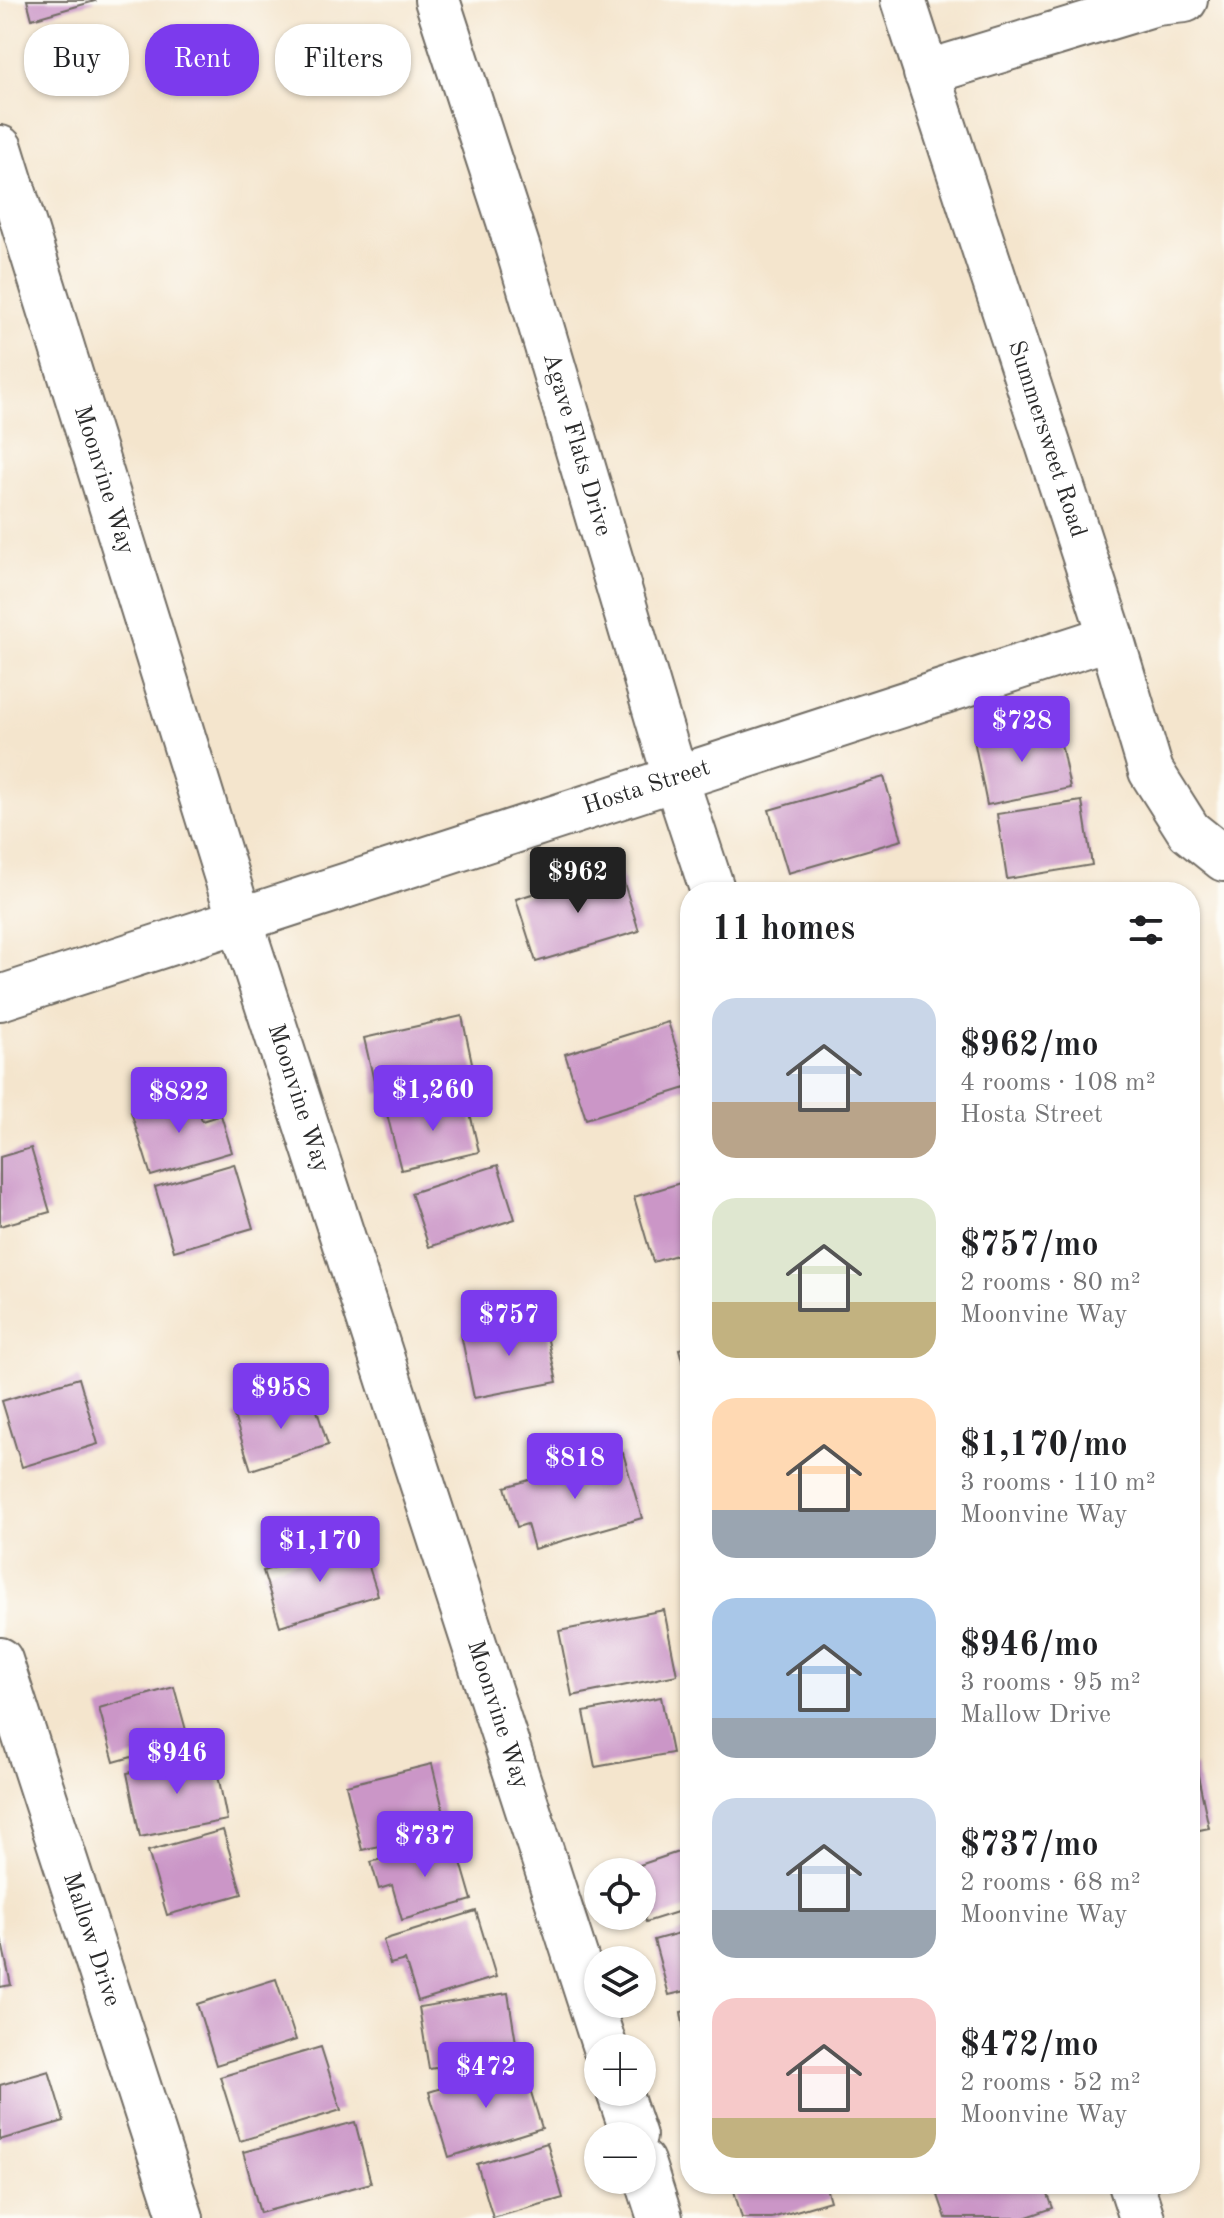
<!DOCTYPE html>
<meta charset="utf-8">
<style>
:root{--surface:#fff;--page:#f2f2f2;--text:#202124;--muted:#757577;--accent:#7c3aed}
body{margin:0;font-family:"Old Standard TT",serif;background:var(--page);color:var(--text);height:100vh;display:flex;flex-direction:column;font-size:30px;white-space:nowrap}
*{box-sizing:border-box;margin:0}
p{font-size:26px;color:var(--muted)}
.icon{flex:none;width:44px;height:44px;fill:none;stroke:currentColor;stroke-width:2;stroke-linecap:round;stroke-linejoin:round}
.map{position:relative;flex:1;overflow:hidden}
.panel{position:absolute;left:680px;top:882px;width:520px;height:1312px;display:flex;flex-direction:column;background:var(--surface);border-radius:32px;box-shadow:0 2px 6px #0004}
.panel>*{flex:none}
.banner{position:absolute;left:24px;top:24px;width:536px;height:72px;display:flex;gap:16px}
.controls{position:absolute;left:584px;top:1858px;display:grid;gap:16px}
.controls a{display:grid;place-items:center;width:72px;height:72px;border-radius:50%;background:var(--surface);box-shadow:0 2px 6px #0004;font-size:40px}
.price{position:absolute;translate:-50% -68px;padding:0 18px;border-radius:8px;background:var(--accent);color:#fff;font-size:26px;line-height:52px;filter:drop-shadow(0 2px 4px #0008)}
.price::after{content:'';position:absolute;left:50%;top:48px;width:24px;height:18px;margin-left:-12px;background:inherit;clip-path:polygon(0 0,100% 0,50% 100%)}
.price.current{background:#222;color:#fff}
ul{padding:0;list-style:none}
li{display:flex;align-items:center;gap:24px;height:200px;padding:0 32px}
li span{display:grid;place-items:center;flex:none;width:224px;height:160px;border-radius:24px;color:#555}
li>.icon{margin-inline-start:auto}
span .icon{width:96px;height:96px;fill:#fffc;stroke-width:1}
li b{font-size:34px}
h2{display:flex;justify-content:space-between;align-items:center;height:96px;padding:0 32px;font-size:34px}
.pill{padding:0 28px;border-radius:32px;background:var(--surface);box-shadow:0 2px 6px #0004;font-size:28px;line-height:72px}
.pill.current{background:var(--accent);color:#fff}
.map>svg:first-child{display:block}
</style>
<div class="map">
<svg width="1224" height="2218" viewBox="0 0 1224 2218">
<rect width="100%" height="100%" fill="#fdfcf7"/>
<filter id="ink" filterUnits="userSpaceOnUse"><feTurbulence type="fractalNoise" baseFrequency=".0125" numOctaves="2"/><feDisplacementMap in="SourceGraphic" scale="16" xChannelSelector="R" yChannelSelector="G"/><feConvolveMatrix kernelMatrix="1 2 1 2 8 2 1 2 1" color-interpolation-filters="sRGB"/></filter>
<filter id="wash" filterUnits="userSpaceOnUse"><feTurbulence type="fractalNoise" baseFrequency=".006" numOctaves="4" result="noise"/><feDisplacementMap in="SourceGraphic" scale="32" xChannelSelector="R" yChannelSelector="G"/><feGaussianBlur stdDeviation="1.8" result="paint"/><feColorMatrix in="noise" values="0 0 0 0 0 0 0 0 0 0 0 0 0 0 0 0 0 1.4 0 .05"/><feComposite in="paint" operator="in"/></filter>
<g filter="url(#wash)">
<rect width="100%" height="100%" fill="#f4e5cd"/>
<g id="blocks">
<g fill="#cb96c7">
<polygon points="27,0 94,0 95,1 32,19"/>
<polygon points="1057,724 1070,788 987,805 974,740"/>
<polygon points="884,777 902,840 788,873 769,810"/>
<polygon points="1082,801 1092,865 1007,879 997,814"/>
<polygon points="619,867 639,931 536,962 516,899"/>
<polygon points="462,1016 474,1072 377,1094 364,1038"/>
<polygon points="668,1022 689,1087 586,1119 565,1054"/>
<polygon points="195,1094 202,1121 221,1115 232,1152 151,1176 131,1112"/>
<polygon points="466,1096 479,1152 401,1170 387,1114"/>
<polygon points="31,1148 50,1212 0,1226 0,1157"/>
<polygon points="234,1164 253,1228 174,1251 155,1187"/>
<polygon points="498,1165 515,1219 429,1247 411,1193"/>
<polygon points="690,1180 690,1251 653,1262 634,1197"/>
<polygon points="543,1317 557,1382 474,1398 461,1334"/>
<polygon points="690,1346 690,1387 689,1387 679,1349"/>
<polygon points="79,1378 98,1444 22,1467 2,1401"/>
<polygon points="311,1392 328,1445 251,1470 234,1416"/>
<polygon points="623,1453 642,1518 534,1549 527,1524 517,1527 505,1487"/>
<polygon points="361,1542 378,1595 280,1626 263,1571"/>
<polygon points="664,1610 677,1675 572,1696 559,1631"/>
<polygon points="174,1687 189,1741 114,1762 99,1708"/>
<polygon points="661,1697 672,1753 595,1767 584,1712"/>
<polygon points="214,1755 227,1820 140,1837 127,1773"/>
<polygon points="432,1764 448,1830 362,1850 346,1785"/>
<polygon points="1196,1766 1209,1828 1190,1832 1190,1767"/>
<polygon points="223,1830 242,1894 167,1915 148,1851"/>
<polygon points="454,1838 472,1900 402,1920 392,1885 379,1889 371,1862"/>
<polygon points="690,1848 690,1908 646,1922 642,1910 642,1872 629,1872 628,1869"/>
<polygon points="476,1911 496,1977 418,2001 405,1960 390,1964 383,1940"/>
<polygon points="690,1930 690,1990 669,1995 654,1940"/>
<polygon points="0,1933 11,1985 0,1987"/>
<polygon points="276,1979 296,2040 216,2065 197,2004"/>
<polygon points="508,1993 518,2055 429,2069 419,2007"/>
<polygon points="690,2010 690,2055 688,2055 681,2012"/>
<polygon points="321,2047 341,2110 240,2141 220,2077"/>
<polygon points="522,2063 542,2128 449,2157 429,2092"/>
<polygon points="49,2071 64,2121 0,2140 0,2085"/>
<polygon points="355,2122 371,2183 260,2213 243,2152"/>
<polygon points="547,2143 563,2198 493,2218 477,2164"/>
<polygon points="732,2184 825,2184 830,2201 772,2218 742,2218"/>
<polygon points="934,2184 1044,2184 1053,2208 1024,2218 946,2218"/>
</g>
</g>
</g>
<g filter="url(#ink)">
<use href="#blocks" fill-opacity="0" stroke="#716c64" stroke-width="2"/>
<g fill="none" stroke-linecap="round" stroke-linejoin="round">
<defs>
<g id="minor">
<path id="s1" d="M437,0L519,252L676,780L713,892"/>
<path id="s2" d="M903,0L1111,637L1151,771L1189,831L1224,859"/>
<polyline points="926,73 1156,3 1185,0"/>
<path id="s3" d="M0,148L240,920L605,2048"/>
<path id="s4" d="M0,998L1111,637"/>
<path id="s5" d="M0,1660L181,2218"/>
<polyline points="619,2092 634,2136"/>
<polyline points="642,2162 660,2218"/>
<polyline points="1131,2184 1142,2218"/>
</g>
</defs>
<use href="#minor" stroke="#716c64" stroke-width="48"/>
<use href="#minor" stroke="#fff" stroke-width="44"/>
</g>
</g>
<g text-anchor="middle" dominant-baseline="central" stroke-width="6" stroke-linejoin="round" paint-order="stroke">
<g font-size="24" fill="#2b2b2b" stroke="#fdfcf7">
<text stroke="none"><textPath href="#s2" startOffset="462">Summersweet Road</textPath></text>
<text stroke="none"><textPath href="#s1" startOffset="466">Agave Flats Drive</textPath></text>
<text stroke="none"><textPath href="#s3" startOffset="348">Moonvine Way</textPath></text>
<text stroke="none"><textPath href="#s4" startOffset="680">Hosta Street</textPath></text>
<text stroke="none"><textPath href="#s3" startOffset="996">Moonvine Way</textPath></text>
<text stroke="none"><textPath href="#s3" startOffset="1644">Moonvine Way</textPath></text>
<text stroke="none"><textPath href="#s5" startOffset="294">Mallow Drive</textPath></text>
</g>
</g>
</svg>
<div class="controls">
<a><svg class="icon" aria-label="locate" viewBox="0 0 24 24"><circle cx="12" cy="12" r="6"/><path d="M12 2v4M12 18v4M2 12h4M18 12h4"/></svg></a>
<a><svg class="icon" aria-label="layers" viewBox="0 0 24 24"><path d="M12 4l9 5-9 5-9-5zM3 14l9 5 9-5"/></svg></a>
<a>+</a>
<a>−</a>
</div>
<b class="price" style="left:1022px;top:764px">$728</b>
<b class="price current" style="left:578px;top:915px">$962</b>
<b class="price" style="left:433px;top:1133px">$1,260</b>
<b class="price" style="left:179px;top:1135px">$822</b>
<b class="price" style="left:509px;top:1358px">$757</b>
<b class="price" style="left:281px;top:1431px">$958</b>
<b class="price" style="left:575px;top:1501px">$818</b>
<b class="price" style="left:320px;top:1584px">$1,170</b>
<b class="price" style="left:177px;top:1796px">$946</b>
<b class="price" style="left:425px;top:1879px">$737</b>
<b class="price" style="left:486px;top:2110px">$472</b>
<div class="banner">
<a class="pill">Buy</a>
<a class="pill current">Rent</a>
<a class="pill">Filters</a>
</div>
<section class="panel">
<h2>11 homes<svg class="icon" aria-label="filters" viewBox="0 0 24 24"><path d="M4 7h16M4 17h16"/><circle cx="9" cy="7" r="2"/><circle cx="15" cy="17" r="2"/></svg></h2>
<ul>
<li><span style="background:linear-gradient(#c9d6e8 65%,#b9a48a 0)"><svg class="icon" aria-label="home" viewBox="0 0 24 24"><path d="M3 11l9-7 9 7M6 9v11h12V9"/></svg></span><div><b>$962/mo</b><p>4 rooms · 108 m²</p><p>Hosta Street</p></div></li>
<li><span style="background:linear-gradient(#dfe7d0 65%,#c2b280 0)"><svg class="icon" aria-label="home" viewBox="0 0 24 24"><path d="M3 11l9-7 9 7M6 9v11h12V9"/></svg></span><div><b>$757/mo</b><p>2 rooms · 80 m²</p><p>Moonvine Way</p></div></li>
<li><span style="background:linear-gradient(#ffd9b3 70%,#9aa5b1 0)"><svg class="icon" aria-label="home" viewBox="0 0 24 24"><path d="M3 11l9-7 9 7M6 9v11h12V9"/></svg></span><div><b>$1,170/mo</b><p>3 rooms · 110 m²</p><p>Moonvine Way</p></div></li>
<li><span style="background:linear-gradient(#a9c7e8 75%,#9aa5b1 0)"><svg class="icon" aria-label="home" viewBox="0 0 24 24"><path d="M3 11l9-7 9 7M6 9v11h12V9"/></svg></span><div><b>$946/mo</b><p>3 rooms · 95 m²</p><p>Mallow Drive</p></div></li>
<li><span style="background:linear-gradient(#c9d6e8 70%,#9aa5b1 0)"><svg class="icon" aria-label="home" viewBox="0 0 24 24"><path d="M3 11l9-7 9 7M6 9v11h12V9"/></svg></span><div><b>$737/mo</b><p>2 rooms · 68 m²</p><p>Moonvine Way</p></div></li>
<li><span style="background:linear-gradient(#f6c9c9 75%,#c2b280 0)"><svg class="icon" aria-label="home" viewBox="0 0 24 24"><path d="M3 11l9-7 9 7M6 9v11h12V9"/></svg></span><div><b>$472/mo</b><p>2 rooms · 52 m²</p><p>Moonvine Way</p></div></li>
</ul>
</section>
</div>
